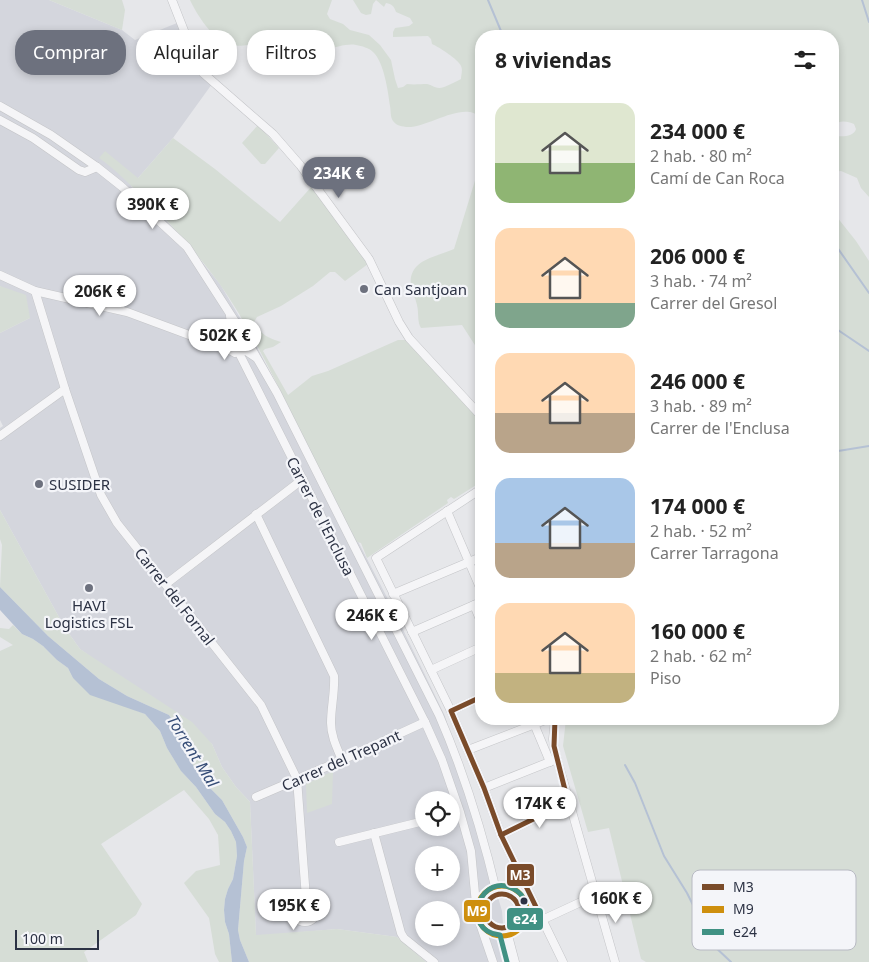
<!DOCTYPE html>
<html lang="es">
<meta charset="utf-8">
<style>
:root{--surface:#fff;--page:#f2f2f2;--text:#222;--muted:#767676;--accent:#6d717e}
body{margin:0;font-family:"Noto Sans",sans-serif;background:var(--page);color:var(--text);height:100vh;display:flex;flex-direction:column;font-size:19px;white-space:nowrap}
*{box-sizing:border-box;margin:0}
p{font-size:16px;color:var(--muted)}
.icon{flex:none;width:28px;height:28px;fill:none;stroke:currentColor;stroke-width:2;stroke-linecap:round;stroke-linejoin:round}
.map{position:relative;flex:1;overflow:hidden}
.details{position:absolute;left:475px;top:30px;width:364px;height:695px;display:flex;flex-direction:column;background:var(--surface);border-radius:20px;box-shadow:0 2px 8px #0003}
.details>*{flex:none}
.banner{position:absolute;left:15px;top:30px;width:385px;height:45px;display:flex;gap:10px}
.tools{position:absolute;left:415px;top:791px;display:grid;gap:10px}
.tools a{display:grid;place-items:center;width:45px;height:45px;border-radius:50%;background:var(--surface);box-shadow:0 2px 8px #0003;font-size:25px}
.scale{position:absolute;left:15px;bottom:12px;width:84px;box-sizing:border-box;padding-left:5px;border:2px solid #2c3244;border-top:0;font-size:14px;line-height:18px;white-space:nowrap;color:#2c3244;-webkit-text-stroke:4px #f4f5f9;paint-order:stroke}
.price{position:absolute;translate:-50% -42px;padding:0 11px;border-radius:18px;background:#fff;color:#222;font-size:16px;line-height:32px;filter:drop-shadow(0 1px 2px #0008)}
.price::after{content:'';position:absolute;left:50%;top:30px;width:15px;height:11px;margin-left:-8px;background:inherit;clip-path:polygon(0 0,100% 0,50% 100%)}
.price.active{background:var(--accent);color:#fff}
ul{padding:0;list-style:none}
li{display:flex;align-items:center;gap:15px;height:125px;padding:0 20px}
li span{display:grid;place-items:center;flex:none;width:140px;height:100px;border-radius:15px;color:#555}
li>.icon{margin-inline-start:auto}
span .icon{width:60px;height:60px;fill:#fffc;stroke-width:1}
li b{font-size:21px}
h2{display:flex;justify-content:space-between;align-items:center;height:60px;padding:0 20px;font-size:21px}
.pill{padding:0 18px;border-radius:20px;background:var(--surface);box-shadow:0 2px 8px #0003;font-size:18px;line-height:45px}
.pill.active{background:var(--accent);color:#fff}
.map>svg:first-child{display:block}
</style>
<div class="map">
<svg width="869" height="962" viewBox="0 0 869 962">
<rect width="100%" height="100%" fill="#e6e7ea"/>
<path fill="#d4d6dd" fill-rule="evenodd" d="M0,0H49L122,30L135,40L177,23L212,84L173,138L131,186L176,230L220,284L256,345L392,607L445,716L502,911L506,962H426L397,937L337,929L256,936L250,802L236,787L222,767L212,744L80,649L65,628L0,510V428L3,426L0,420V333L30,318L0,286ZM424,800H451V828H424ZM424,855H451V882H424ZM424,910H451V938H424Z"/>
<g fill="#d6ddd6">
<polygon points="49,0 122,0 125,10 122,30"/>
<path d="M190,0H332L327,14L330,19L343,24L350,30L369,35L380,45L391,60L395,79L398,88L403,87L407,84C414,85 421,84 427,84C432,85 435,88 439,88C442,89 457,81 461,79C461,75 463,70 461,66C459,60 439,47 432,44L431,39L428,36L393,37V32L395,28L409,26L413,23L410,18L396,12C394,6 392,4 386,3L384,7L376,0L373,4L371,14L366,15L361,13L353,0H869V197L861,188L857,178L841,171L833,172V131L837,136C844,137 854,136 856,129L854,124C847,121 839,120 833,126L832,36H481V118C464,99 427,129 406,127C400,126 396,125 393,121C390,117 391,110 390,106C388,91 384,62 373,52C369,48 362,46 356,45C346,43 334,49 326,48C316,46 308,35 294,36C277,37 245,49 230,45C213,40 197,15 190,0Z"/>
<polygon points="258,125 279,148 265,164 261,164 242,143"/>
<path d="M173,138L215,169L280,222L313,185L368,264L345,281L335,272H330L313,286L281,306L257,317L254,322C261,335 268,338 281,342L273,347L265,349L263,351L288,395L312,376L328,371L398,340H408L481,420V482L454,499L451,497L447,500L448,503L367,558L361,543L357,542C329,489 303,435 276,382C259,349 241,314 219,283C196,252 170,222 141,195C127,182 114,168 99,158L105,151L138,178Z"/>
<path d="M481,161V358L480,353L462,325L421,328C417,322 419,313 417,305C416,299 412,293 411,287C407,259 437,257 454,249Z"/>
<polygon points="833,212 856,241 869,261 869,962 646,962 641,959 609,828 588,832 563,746 566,719 832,719"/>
<polygon points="0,286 26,295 30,318 0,333"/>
<polygon points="0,510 65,628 80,649 192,722 212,744 222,767 236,787 250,802 256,935 337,929 397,937 426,962 249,962 240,940 238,930 244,861 247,847 243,837 222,800 203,781 191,762 180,732 169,715 127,696 99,679 48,636 0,587 2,545 0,539"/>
<polygon points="13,625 22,634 33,639 43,646 57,660 68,668 73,678 123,705 145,714 160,731 167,748 182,772 196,787 215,814 225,822 231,831 236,842 237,856 233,879 228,889 225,899 224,910 225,922 229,934 232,962 219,962 215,954 209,918 184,883 196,871 220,865 218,835 209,819 184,790 101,844 142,904 136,915 84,952 88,962 0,962 0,651 13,645 0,637 0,628 9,629"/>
<polygon points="333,771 332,804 307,813 306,784"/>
</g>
<polygon fill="#b5c1d4" points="0,587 48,636 99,679 127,696 169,715 180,732 191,762 203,781 222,800 243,837 247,847 244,861 238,930 240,940 249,962 232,962 229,934 225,922 224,910 225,899 228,889 233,879 237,856 236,842 231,831 225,822 215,814 196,787 181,771 167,748 160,731 145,714 90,695 73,678 68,668 57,660 43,646 33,639 22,634 0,610"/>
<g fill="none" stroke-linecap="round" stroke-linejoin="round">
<g stroke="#b5c1d4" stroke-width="2">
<polyline points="488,0 501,31 505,36"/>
<polyline points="862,0 869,22"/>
<polyline points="832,240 869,293"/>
<polyline points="832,326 869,351"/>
<polyline points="832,452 869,446"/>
<polyline points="625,765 635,783 664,856 687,893 713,945 731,962"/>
</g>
<defs>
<g id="minor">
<polyline points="172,0 192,51 203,73 273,134 300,165 369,259 399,322 409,338 481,416"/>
<path d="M0,106L51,135L97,167L121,186L187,247L243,334L277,393L439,715C463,770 483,835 497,894"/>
<polyline points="0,120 33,138 79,170 85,172 97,167"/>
<polyline points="0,275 35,291 127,312 208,342 220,343 230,339 235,335 243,334 244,336"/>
<polyline points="35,291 65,389 101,495 117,523 261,705 297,779 306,898"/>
<polyline points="230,316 232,330 228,343 228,349 235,353 239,349"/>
<polyline points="255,357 246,351 238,351 425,722 442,760 460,812 471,851 477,915 493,962"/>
<polyline points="0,436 65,389"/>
<polyline points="481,489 376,558 451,711 484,788 501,835 563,962"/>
<polyline points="447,511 481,590"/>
<path d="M256,514L334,676C335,692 331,707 331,723C331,736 337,748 342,760"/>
<polyline points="166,584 303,479"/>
<polyline points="393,594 481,557"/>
<polyline points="474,605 481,622"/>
<polyline points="412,632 481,602"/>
<polyline points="431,670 481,647"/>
<polyline points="451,711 481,697"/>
<polyline points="532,719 550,762"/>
<polyline points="555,719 553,739 555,752 615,962"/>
<polyline points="468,750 548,719"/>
<polyline points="484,788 557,759"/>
<polyline points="256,797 342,760 425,722"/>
<polyline points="374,833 401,933 404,938 434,962"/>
<polyline points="501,835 568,802"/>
<polyline points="339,842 424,821"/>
<circle cx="502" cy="911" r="17"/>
<circle cx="305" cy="910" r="12"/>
<polyline points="518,917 538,911"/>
<polyline points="542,920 596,895"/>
<polyline points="506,928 515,962"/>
</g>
</defs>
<use href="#minor" stroke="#c4c5c8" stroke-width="9"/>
<use href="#minor" stroke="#f5f5f7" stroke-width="8"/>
<defs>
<g id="bus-1">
<polyline points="481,697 451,711 484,788 501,835 538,911 518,917"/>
<polyline points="555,719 554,746 568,802"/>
<polyline points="501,835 568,802"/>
<circle cx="502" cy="911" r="17"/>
</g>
<circle id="bus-2" cx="502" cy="911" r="25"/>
<path id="bus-3" d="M507,962L500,935C458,931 481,867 517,891C526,897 527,908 525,919"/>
</defs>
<use href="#bus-1" stroke="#f4f5f9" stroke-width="9"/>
<use href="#bus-2" stroke="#f4f5f9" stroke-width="9"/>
<use href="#bus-3" stroke="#f4f5f9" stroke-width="9"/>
<use href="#bus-1" stroke="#7a4b2a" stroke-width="5"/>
<use href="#bus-2" stroke="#ce8f0e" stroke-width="5"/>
<use href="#bus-3" stroke="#409183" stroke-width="5"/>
</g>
<g fill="#6d717e" stroke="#f4f5f9" stroke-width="2">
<circle cx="364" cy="289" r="5"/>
<circle cx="39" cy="484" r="5"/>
<circle cx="89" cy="588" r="5"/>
</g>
<circle fill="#2c3244" stroke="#f4f5f9" stroke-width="2" cx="524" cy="901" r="4.5"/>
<g text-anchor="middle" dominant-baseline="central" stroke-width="4.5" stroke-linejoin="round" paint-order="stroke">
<g font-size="15" fill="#2c3244" stroke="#f4f5f9" text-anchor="start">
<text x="374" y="289">Can Santjoan</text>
<text x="49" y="484">SUSIDER</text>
<text x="89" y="605" text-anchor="middle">HAVI<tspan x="89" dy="17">Logistics FSL</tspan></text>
</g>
<g font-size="15" fill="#2c3244" stroke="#f4f5f9">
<text transform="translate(321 516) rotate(63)">Carrer de l'Enclusa</text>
<text transform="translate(175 596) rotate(52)">Carrer del Fornal</text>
<text transform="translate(341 760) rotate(-24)">Carrer del Trepant</text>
</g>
<g font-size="16" font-style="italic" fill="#364d77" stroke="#f4f5f9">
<text transform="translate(193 751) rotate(58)">Torrent Mal</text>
</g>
</g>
<rect x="692" y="870" width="164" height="80" rx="8" fill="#f4f5f9" stroke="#b8bac3" stroke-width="1"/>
<rect x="702" y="884" width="22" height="6" fill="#7a4b2a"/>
<rect x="702" y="906" width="22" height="7" fill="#ce8f0e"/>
<rect x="702" y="929" width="22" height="6" fill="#409183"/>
<g font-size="14" fill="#2c3244">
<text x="733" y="892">M3</text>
<text x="733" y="914">M9</text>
<text x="733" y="937">e24</text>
</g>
<g stroke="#f4f5f9" stroke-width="2">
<rect x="506" y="863" width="29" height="24" rx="5" fill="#7a4b2a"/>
<rect x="463" y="899" width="28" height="24" rx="5" fill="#ce8f0e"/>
<rect x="506" y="907" width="38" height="24" rx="5" fill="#409183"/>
</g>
<g font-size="14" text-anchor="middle" font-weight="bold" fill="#fff">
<text x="520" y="880">M3</text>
<text x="477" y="916">M9</text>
<text x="525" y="924">e24</text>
</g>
</svg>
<div class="tools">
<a><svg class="icon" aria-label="locate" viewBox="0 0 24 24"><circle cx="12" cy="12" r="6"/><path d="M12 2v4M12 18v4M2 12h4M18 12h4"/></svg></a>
<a>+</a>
<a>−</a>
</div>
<div class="scale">100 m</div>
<b class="price active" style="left:339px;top:199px">234K €</b>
<b class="price" style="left:153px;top:230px">390K €</b>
<b class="price" style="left:100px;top:317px">206K €</b>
<b class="price" style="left:225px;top:361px">502K €</b>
<b class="price" style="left:372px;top:641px">246K €</b>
<b class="price" style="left:540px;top:829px">174K €</b>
<b class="price" style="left:616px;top:924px">160K €</b>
<b class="price" style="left:294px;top:931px">195K €</b>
<div class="banner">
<a class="pill active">Comprar</a>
<a class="pill">Alquilar</a>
<a class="pill">Filtros</a>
</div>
<section class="details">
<h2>8 viviendas<svg class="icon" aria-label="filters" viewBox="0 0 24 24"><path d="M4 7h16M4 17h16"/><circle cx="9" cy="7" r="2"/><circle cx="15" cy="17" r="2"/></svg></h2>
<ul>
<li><span style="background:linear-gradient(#dfe7d0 60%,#8fb573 0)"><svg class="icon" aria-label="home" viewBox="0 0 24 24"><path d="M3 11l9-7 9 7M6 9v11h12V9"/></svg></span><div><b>234 000 €</b><p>2 hab. · 80 m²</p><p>Camí de Can Roca</p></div></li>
<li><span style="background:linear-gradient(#ffd9b3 75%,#7fa58c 0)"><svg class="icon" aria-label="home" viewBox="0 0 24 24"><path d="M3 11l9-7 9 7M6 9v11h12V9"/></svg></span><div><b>206 000 €</b><p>3 hab. · 74 m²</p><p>Carrer del Gresol</p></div></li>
<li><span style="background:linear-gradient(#ffd9b3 60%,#b9a48a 0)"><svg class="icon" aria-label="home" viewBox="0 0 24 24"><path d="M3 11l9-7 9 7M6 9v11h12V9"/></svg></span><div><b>246 000 €</b><p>3 hab. · 89 m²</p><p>Carrer de l'Enclusa</p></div></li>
<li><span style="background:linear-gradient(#a9c7e8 65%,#b9a48a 0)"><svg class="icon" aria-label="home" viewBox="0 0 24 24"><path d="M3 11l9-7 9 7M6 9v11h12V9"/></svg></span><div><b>174 000 €</b><p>2 hab. · 52 m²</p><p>Carrer Tarragona</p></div></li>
<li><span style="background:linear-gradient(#ffd9b3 70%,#c2b280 0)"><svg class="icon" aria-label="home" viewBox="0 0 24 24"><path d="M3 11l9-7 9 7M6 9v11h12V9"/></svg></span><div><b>160 000 €</b><p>2 hab. · 62 m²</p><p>Piso</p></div></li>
</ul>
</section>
</div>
